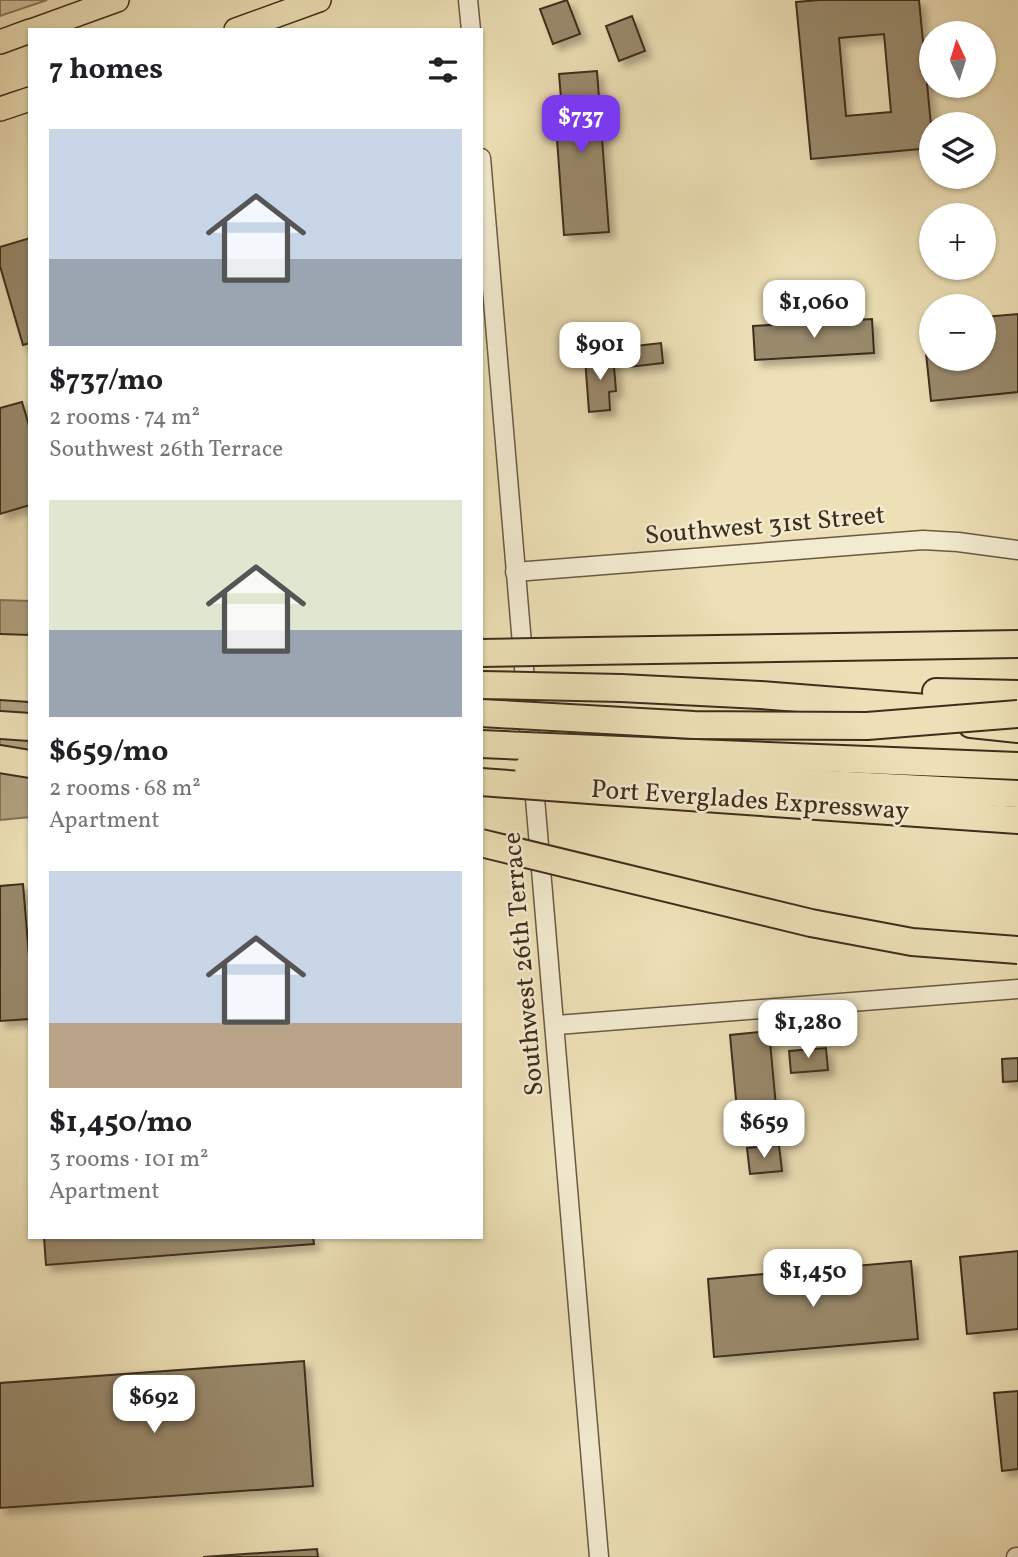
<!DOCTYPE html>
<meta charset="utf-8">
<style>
:root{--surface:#fff;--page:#f6f6f6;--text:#202124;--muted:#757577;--accent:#7c3aed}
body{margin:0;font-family:Vollkorn,serif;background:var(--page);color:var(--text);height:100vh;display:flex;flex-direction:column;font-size:26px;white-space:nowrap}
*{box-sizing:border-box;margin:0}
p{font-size:23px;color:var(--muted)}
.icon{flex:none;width:38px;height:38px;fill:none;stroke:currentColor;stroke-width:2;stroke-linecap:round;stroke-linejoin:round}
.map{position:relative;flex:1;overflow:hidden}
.sheet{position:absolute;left:28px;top:28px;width:455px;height:1211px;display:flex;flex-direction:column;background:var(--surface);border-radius:0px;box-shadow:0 2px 5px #0004}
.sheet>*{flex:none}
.needle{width:46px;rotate:356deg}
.fabs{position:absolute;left:919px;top:21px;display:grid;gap:14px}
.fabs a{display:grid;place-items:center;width:77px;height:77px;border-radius:50%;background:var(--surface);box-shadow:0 2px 5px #0004;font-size:35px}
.price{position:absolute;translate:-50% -60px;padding:0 16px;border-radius:14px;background:#fff;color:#222;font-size:23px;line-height:46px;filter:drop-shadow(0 2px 4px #0008)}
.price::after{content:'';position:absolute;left:50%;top:42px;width:21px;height:16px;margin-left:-10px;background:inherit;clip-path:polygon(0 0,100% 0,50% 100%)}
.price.on{background:var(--accent);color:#fff}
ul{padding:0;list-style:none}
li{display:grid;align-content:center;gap:14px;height:371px;padding:0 21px}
li span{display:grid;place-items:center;height:217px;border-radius:0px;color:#555}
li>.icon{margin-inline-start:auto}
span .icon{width:126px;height:126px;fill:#fffc;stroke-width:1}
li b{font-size:30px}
h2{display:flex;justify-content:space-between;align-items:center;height:84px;padding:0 21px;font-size:30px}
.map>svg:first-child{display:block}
</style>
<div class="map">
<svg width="1018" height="1557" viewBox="0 0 1018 1557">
<defs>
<filter id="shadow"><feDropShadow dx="6" dy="6" stdDeviation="3.5" flood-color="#0004"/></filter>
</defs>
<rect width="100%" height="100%" fill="#ede0b6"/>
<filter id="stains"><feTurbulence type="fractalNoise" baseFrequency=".00286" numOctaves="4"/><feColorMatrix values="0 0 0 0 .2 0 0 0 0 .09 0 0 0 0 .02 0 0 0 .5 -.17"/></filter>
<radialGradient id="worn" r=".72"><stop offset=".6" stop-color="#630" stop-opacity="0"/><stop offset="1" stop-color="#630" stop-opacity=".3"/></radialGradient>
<polygon fill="#cfc29c" stroke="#86785c" stroke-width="2" points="0,0 47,0 0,16"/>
<polygon fill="#b2a382" stroke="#847459" stroke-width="2" points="0,600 30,601 30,817 0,820"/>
<g fill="#998a6c" stroke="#3e2d1c" stroke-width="2" fill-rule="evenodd" filter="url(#shadow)">
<polygon points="567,0 580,34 553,44 540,9"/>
<path d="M820,0H919L931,125V148L811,159L796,2ZM884,34L891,112L846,116L839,38Z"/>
<polygon points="632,16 645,51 619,61 606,26"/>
<polygon points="597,71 609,232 564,235 555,112 562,111 559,74"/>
<polygon points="30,238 30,343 23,345 0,266 0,247"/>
<polygon points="1018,314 1018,392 931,401 923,324 931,323 931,359 984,359 984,317"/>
<polygon points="872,319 874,353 755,360 753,326"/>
<polygon points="661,343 663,363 629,367 627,347"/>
<polygon points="613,355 616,391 609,392 610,410 589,412 585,358"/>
<polygon points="22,402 30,429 30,505 0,514 0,408"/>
<polygon points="23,884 30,968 30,1019 0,1021 0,886"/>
<polygon points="769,1031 777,1117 738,1121 730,1035"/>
<polygon points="826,1048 828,1070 791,1073 789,1051"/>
<polygon points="1018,1058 1018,1081 1003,1082 1002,1059"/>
<polygon points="779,1145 782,1171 750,1174 747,1148"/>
<polygon points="44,1237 313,1237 314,1244 46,1265"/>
<polygon points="1018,1251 1018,1329 967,1334 960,1257"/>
<polygon points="911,1261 918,1339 714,1357 708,1279"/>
<polygon points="304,1361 313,1486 0,1508 0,1383"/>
<polygon points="1018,1391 1018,1469 1002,1471 994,1393"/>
<polygon points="317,1549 318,1557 203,1557"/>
</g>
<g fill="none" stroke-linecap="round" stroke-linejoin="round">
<defs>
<g id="minor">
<polyline points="468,0 471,30"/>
<path d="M481,158C519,624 564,1090 599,1557"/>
<polyline points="515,572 923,540 958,542 1018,550"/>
<polyline points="557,1025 1018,989"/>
<polyline points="1016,1557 1018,1557"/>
</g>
<g id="major">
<polyline points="34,30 117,0"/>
<polyline points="236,30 319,0"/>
<polyline points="0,42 30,31"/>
<polyline points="0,109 30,99"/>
</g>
<g id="highway">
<polyline points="0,648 30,649"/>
<polyline points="590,651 1018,644"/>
<polyline points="0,667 30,668"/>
<polyline points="0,686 30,688"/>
<polyline points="621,688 760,695 965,711"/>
<polyline points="936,692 1018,694"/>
<polyline points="971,724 1018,729"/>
<polyline points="0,725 30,727"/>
<polyline points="598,749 1018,766"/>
<polyline points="0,759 30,764"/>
<polyline points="599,772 1018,794"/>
<polyline points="603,791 1018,820"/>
</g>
</defs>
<use href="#minor" stroke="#6a5a42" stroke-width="21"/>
<use href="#major" stroke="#3e2d1c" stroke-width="26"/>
<use href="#highway" stroke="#3e2d1c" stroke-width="30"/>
<use href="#minor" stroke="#f3ebd0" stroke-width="18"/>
<use href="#major" stroke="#ede0b6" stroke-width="23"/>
<use href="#highway" stroke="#ede0b6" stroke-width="26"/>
<defs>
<g id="highway-bridge">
<polyline points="481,653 590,651"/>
<polyline points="481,685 621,688"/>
<polyline points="481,713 694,725 867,726 1018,714"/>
<polyline points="481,744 598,749"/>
<polyline points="528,768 599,772"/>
<polyline points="481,782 603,791"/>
<polyline points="481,843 811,923 912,942 1018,950"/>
</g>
</defs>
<use href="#highway-bridge" stroke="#3e2d1c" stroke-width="30" stroke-linecap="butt"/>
<use href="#highway-bridge" stroke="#ede0b6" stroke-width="26"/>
</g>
<g text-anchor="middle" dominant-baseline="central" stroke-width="5" stroke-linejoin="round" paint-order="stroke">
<g font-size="26" fill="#3e2d1c" stroke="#f3ebd0">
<text transform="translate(765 526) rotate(-5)">Southwest 31st Street</text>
<text transform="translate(750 801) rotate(4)">Port Everglades Expressway</text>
<text transform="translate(524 964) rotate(-95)">Southwest 26th Terrace</text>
</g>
</g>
<rect width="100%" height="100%" filter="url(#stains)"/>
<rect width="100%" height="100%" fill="url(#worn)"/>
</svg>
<div class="fabs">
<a><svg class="needle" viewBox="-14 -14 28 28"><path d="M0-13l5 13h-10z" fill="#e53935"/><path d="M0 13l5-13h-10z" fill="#757577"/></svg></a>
<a><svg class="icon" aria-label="layers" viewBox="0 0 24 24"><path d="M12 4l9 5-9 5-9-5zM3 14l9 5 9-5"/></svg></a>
<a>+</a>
<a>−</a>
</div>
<b class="price on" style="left:581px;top:155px">$737</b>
<b class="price" style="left:814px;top:340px">$1,060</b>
<b class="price" style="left:600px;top:382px">$901</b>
<b class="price" style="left:808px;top:1060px">$1,280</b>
<b class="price" style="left:764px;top:1160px">$659</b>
<b class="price" style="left:813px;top:1309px">$1,450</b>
<b class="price" style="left:154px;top:1435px">$692</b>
<section class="sheet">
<h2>7 homes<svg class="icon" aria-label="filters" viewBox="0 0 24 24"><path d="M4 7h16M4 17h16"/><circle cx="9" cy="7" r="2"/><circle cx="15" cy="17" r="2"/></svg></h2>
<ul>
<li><span style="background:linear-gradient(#c9d6e8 60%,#9aa5b1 0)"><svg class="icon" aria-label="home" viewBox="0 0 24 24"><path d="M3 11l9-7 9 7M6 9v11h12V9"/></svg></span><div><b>$737/mo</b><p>2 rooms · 74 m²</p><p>Southwest 26th Terrace</p></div></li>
<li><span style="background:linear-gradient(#dfe7d0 60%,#9aa5b1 0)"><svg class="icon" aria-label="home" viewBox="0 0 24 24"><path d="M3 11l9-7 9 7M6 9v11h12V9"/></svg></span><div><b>$659/mo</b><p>2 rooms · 68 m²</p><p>Apartment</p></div></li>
<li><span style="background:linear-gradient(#c9d6e8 70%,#b9a48a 0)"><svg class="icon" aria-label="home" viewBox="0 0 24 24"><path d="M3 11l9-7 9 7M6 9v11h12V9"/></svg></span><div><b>$1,450/mo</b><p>3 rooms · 101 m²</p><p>Apartment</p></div></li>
</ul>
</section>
</div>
